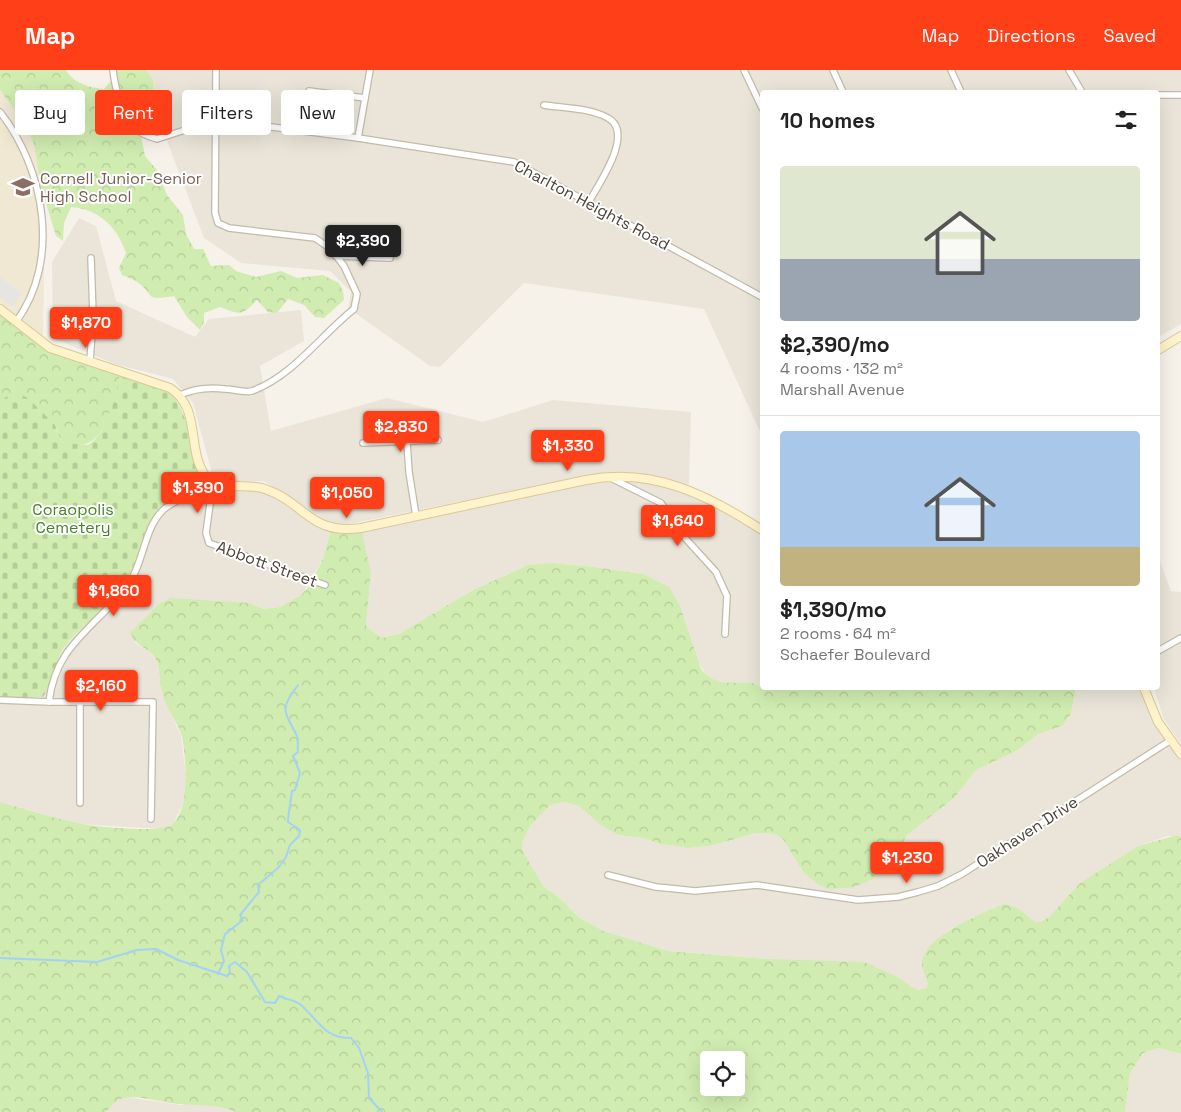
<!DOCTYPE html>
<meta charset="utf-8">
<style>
:root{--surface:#fff;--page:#f2f2f2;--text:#222;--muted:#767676;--line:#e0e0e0;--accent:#ff3f18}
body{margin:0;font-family:"Space Grotesk",sans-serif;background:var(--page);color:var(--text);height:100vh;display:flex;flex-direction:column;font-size:19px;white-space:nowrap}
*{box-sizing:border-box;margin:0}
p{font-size:16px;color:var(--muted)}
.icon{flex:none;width:28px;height:28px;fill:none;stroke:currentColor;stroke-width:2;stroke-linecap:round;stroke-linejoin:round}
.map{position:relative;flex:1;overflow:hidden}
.panel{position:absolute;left:760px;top:20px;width:400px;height:600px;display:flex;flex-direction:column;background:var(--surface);border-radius:5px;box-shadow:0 5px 20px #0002}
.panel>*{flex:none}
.top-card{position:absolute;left:15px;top:20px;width:475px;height:45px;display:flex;gap:10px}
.buttons{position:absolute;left:700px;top:981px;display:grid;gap:10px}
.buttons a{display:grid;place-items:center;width:45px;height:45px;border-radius:5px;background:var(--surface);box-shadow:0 5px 20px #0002;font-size:25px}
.price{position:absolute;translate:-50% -42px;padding:0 11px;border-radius:5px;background:var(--accent);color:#fff;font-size:16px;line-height:32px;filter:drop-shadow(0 1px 2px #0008)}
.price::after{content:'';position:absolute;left:50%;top:30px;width:15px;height:11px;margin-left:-8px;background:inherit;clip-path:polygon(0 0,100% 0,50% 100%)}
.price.active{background:#222;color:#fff}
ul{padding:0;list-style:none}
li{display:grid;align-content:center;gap:10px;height:265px;padding:0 20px}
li+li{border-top:1px solid var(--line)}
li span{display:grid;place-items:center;height:155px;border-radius:5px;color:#555}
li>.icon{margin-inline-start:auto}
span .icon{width:90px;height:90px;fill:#fffc;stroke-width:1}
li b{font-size:21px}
h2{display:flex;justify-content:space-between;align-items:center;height:60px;padding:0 20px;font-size:21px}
.pill{padding:0 18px;border-radius:5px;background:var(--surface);box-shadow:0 5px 20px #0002;font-size:18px;line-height:45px}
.pill.active{background:var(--accent);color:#fff}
header{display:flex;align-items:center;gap:30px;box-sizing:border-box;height:70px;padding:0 25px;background:var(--accent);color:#fff}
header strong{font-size:24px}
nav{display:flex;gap:28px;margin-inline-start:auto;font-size:18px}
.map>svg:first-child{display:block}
</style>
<header>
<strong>Map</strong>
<nav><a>Map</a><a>Directions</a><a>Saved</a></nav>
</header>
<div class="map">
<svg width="1181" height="1042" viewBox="0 0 1181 1042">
<defs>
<pattern id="forest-crowns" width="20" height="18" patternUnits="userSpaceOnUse" patternTransform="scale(1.25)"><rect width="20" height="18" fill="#d0ecb0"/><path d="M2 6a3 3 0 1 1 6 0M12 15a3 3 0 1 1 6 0" fill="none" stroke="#b4cc98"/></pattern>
<pattern id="cemetery-stones" width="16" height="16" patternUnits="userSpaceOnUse" patternTransform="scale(1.25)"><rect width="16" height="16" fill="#d0ecb0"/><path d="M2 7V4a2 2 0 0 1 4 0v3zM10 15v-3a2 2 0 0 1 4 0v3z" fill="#b4cc98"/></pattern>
</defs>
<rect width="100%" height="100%" fill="#f6f2ea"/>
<g fill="#eae5d8">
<polygon points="140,0 1181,0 1181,254 1158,267 1158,22 762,22 762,366 704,239 524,213 440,297 430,296 348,238 351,222 330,201 241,193 204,168"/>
<polygon points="79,148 96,156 116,231 195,267 209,249 301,240 304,271 260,296 271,361 387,328 483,352 553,330 691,342 689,415 649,405 606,402 344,455 324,451 264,411 224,412 212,403 193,333 173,309 115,294 53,268 52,192"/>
<polygon points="600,407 677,416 762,460 762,616 717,611 708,608 643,504 594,497 553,493 528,495 473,520 399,564 381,568 366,556 371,503 361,458"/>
<polygon points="213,412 259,417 331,459 323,489 302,524 280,537 264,539 249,533 134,572 151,583 157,591 162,624 181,666 187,714 182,736 173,754 164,758 144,758 79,754 0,732 0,627 41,628 56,593 66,575 113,528 128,510 149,455 157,442 167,432 195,420 200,414"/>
<polygon points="1158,486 1171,521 1181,522 1181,674 1164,650 1154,618 1158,618"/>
<polygon points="1076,618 1144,618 1149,631 1181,684 1181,767 1168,766 1138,776 1080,813 1049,847 1040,852 1035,852 1018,838 973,847 949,860 926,881 922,894 928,914 926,918 917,920 896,906 766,889 668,881 604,862 578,847 562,830 544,817 522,780 523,770 530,756 550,735 565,732 579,736 599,754 618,765 643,768 661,774 688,778 710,776 756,763 775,764 783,769 803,802 897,783 907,765 954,728 976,700 1018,680 1038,664 1062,656 1071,644"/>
<polygon points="1159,978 1181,984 1181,1042 1125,1042 1130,1003 1143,983"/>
<polygon points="126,1027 180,1035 193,1033 227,1037 236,1042 106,1042 117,1030"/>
</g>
<polygon fill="#f0e8d3" points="0,0 47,0 43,268 0,233"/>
<g fill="url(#forest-crowns)" fill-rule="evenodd">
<path d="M0,0H66C73,13 90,18 104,19L117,4V0H146L153,10L154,28L140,61L145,86L157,100L167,125L183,145L186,164L194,179H203L211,196L229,195L236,201L256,207L281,201L297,208L323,205L339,213L343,221L344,230L324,248L315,247L304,235L288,229L277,243L268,242L257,230C242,246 240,245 220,237L204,243V252L200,260L187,247L174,226C142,231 157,226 137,212C133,209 127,207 122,205L119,198L126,183C118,158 99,139 71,137L64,153L63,171L56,166L41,117L34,74L27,57L0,20Z"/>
<path d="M0,239L44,275L121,301C115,325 107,380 74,375C71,374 66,374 63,372C57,368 59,360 55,355C49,347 19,331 9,325L0,331Z"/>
<path d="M361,458L371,503L366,556L381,568L399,564L473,520L528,495L553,493L594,497L643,504L669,517L680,536L701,599C719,623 748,605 762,618H1076L1071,644L1062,656L1038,664L1018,680L976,700L954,728L907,765L897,783L873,809L854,817L829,819L819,815L803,802L783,769L775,764L756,763L710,776L688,778L661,774L643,768L618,765L599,754L579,736L565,732L550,735L530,756L523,770L522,780L544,817L562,830L578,847L603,861L668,881L766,889L864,892L896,906L917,920L926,918L928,914C926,908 923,901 922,895C922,866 983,843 1004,834L1018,838L1035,852H1040L1049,847L1080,813L1138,776L1177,765L1181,767V984L1159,978L1143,983L1130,1003L1125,1042H236C217,1033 198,1036 179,1034C162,1033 141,1025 124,1028C116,1029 112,1036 106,1042H0V732C26,739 51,747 77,753C94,757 158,763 171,755C191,741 186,688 182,667C178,652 165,638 162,622C159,612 160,602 157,592C153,578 137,579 130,563L160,533L171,528L249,533L264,539L280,537L302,524L309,516L323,489L331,459ZM709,990H736V1018H709Z"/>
</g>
<path fill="url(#cemetery-stones)" d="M120,305C135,310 155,313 168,322C186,333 200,396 199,416C187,428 168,428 157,441C142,460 139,487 128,508C114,536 85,551 66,575C53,592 53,614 43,627H0V331L9,325L19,324L28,328L55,355L60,369L64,373L88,375C107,365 115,325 120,305Z"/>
<polygon fill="#e7e5e1" points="0,207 22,223 12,237 0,227"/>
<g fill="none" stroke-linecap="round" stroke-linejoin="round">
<g stroke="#a3d2f6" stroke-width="2">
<path d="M0,888L97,892L137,880L156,879L178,890L227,906L230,902L229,896L235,892L247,902L265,932L275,933L279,926C285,929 295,930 301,935C318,950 325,969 351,968L359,978L368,1003L369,1028L382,1042"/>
<path d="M218,904L224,891L221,880L225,864L243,850L240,845L259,822L258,815L279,797L286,787L290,775L299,766L300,760L288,752V749L292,721L295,720L300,703L293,686L298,682C297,677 299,671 297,666C284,640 279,640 298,615"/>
</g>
<defs>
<g id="street">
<path d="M113,0C115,20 123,47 139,61C143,65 151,67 157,69L216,50L358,68L514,92L762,227"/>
<polyline points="744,0 762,38"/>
<polyline points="833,0 843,22"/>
<polyline points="951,0 961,22"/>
<polyline points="1069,0 1082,22"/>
<polyline points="309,21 365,28"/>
<polyline points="1158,25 1181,25"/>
<path d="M544,35C563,38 591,38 608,48C635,63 599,113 589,132"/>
<path d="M0,42C45,99 61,191 16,252"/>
<polyline points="358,68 370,0"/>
<polyline points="336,186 390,188"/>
<polyline points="90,292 93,245 91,188"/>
<path d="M180,325C195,318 209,317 225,319C233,319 245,323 252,321C293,306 321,265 354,239L357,224L344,196L331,179L315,168L229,158L218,153L215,143L216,0"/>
<polyline points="363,373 438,370"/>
<polyline points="407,373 409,402 416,446"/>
<polyline points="611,408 661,433 686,469 716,502 727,526 725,564"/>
<polyline points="213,412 206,463 209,473 325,515"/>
<polyline points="1158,581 1181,568"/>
<path d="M0,630L49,632C54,587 78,569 108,538C116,530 125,522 130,512C144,490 144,459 163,440C175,429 198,422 213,412"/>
<polyline points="49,632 153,632 151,749"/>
<polyline points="80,632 80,733"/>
<polyline points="608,805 656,817 677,819 695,821 757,815 858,830 898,827 918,822 938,816 962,804 1171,670"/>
</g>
<g id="secondary">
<path d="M0,239L50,278L170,318C201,338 187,377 204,404C216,423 247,412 265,419C306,433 309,465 361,458L586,410C653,397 708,425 762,460"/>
<polyline points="1158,280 1181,266"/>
<polyline points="1144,618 1158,652 1181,684"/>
</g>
</defs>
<use href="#street" stroke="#c2bbab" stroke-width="8"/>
<use href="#secondary" stroke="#d9c897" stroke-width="10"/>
<use href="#street" stroke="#fff" stroke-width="5.5"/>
<use href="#secondary" stroke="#fff3cb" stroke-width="8"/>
</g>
<defs>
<symbol id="school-bare" viewBox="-9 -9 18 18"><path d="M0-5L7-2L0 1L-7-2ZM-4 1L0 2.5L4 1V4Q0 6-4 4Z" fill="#8d6e63" stroke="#fff" stroke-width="2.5" paint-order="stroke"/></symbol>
</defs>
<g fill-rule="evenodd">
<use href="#school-bare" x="7" y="101" width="32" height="32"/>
</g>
<g text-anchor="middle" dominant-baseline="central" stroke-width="4" stroke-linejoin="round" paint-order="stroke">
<g font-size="16" fill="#785e54" stroke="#fff" text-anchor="start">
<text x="40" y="108">Cornell Junior-Senior<tspan x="40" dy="18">High School</tspan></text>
</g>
<g font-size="16" fill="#4b4337" stroke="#fff">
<text transform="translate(592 135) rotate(28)">Charlton Heights Road</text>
<text transform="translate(267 494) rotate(20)">Abbott Street</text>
<text transform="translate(1027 762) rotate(-33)">Oakhaven Drive</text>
</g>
<g font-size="16" fill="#468225" stroke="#fff">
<text x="73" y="439">Coraopolis<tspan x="73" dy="18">Cemetery</tspan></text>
</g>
</g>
</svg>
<div class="buttons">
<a><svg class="icon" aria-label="locate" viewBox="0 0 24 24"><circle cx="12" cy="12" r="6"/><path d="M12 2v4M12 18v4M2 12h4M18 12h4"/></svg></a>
</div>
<b class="price active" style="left:363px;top:197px">$2,390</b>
<b class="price" style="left:86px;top:279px">$1,870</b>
<b class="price" style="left:401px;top:383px">$2,830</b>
<b class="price" style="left:568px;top:402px">$1,330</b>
<b class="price" style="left:198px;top:444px">$1,390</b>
<b class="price" style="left:347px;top:449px">$1,050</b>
<b class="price" style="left:678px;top:477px">$1,640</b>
<b class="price" style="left:114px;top:547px">$1,860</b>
<b class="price" style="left:101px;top:642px">$2,160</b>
<b class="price" style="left:907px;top:814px">$1,230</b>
<div class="top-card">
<a class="pill">Buy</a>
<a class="pill active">Rent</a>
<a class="pill">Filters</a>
<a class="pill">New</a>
</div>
<section class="panel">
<h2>10 homes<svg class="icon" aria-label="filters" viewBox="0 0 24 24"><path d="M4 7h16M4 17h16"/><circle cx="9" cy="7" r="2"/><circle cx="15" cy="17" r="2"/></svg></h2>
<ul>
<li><span style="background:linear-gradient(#dfe7d0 60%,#9aa5b1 0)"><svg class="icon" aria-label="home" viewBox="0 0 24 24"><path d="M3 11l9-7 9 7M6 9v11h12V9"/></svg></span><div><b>$2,390/mo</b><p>4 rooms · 132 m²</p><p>Marshall Avenue</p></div></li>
<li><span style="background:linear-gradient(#a9c7e8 75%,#c2b280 0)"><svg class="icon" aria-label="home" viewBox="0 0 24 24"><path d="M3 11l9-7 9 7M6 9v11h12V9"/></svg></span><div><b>$1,390/mo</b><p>2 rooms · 64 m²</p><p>Schaefer Boulevard</p></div></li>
</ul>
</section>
</div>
